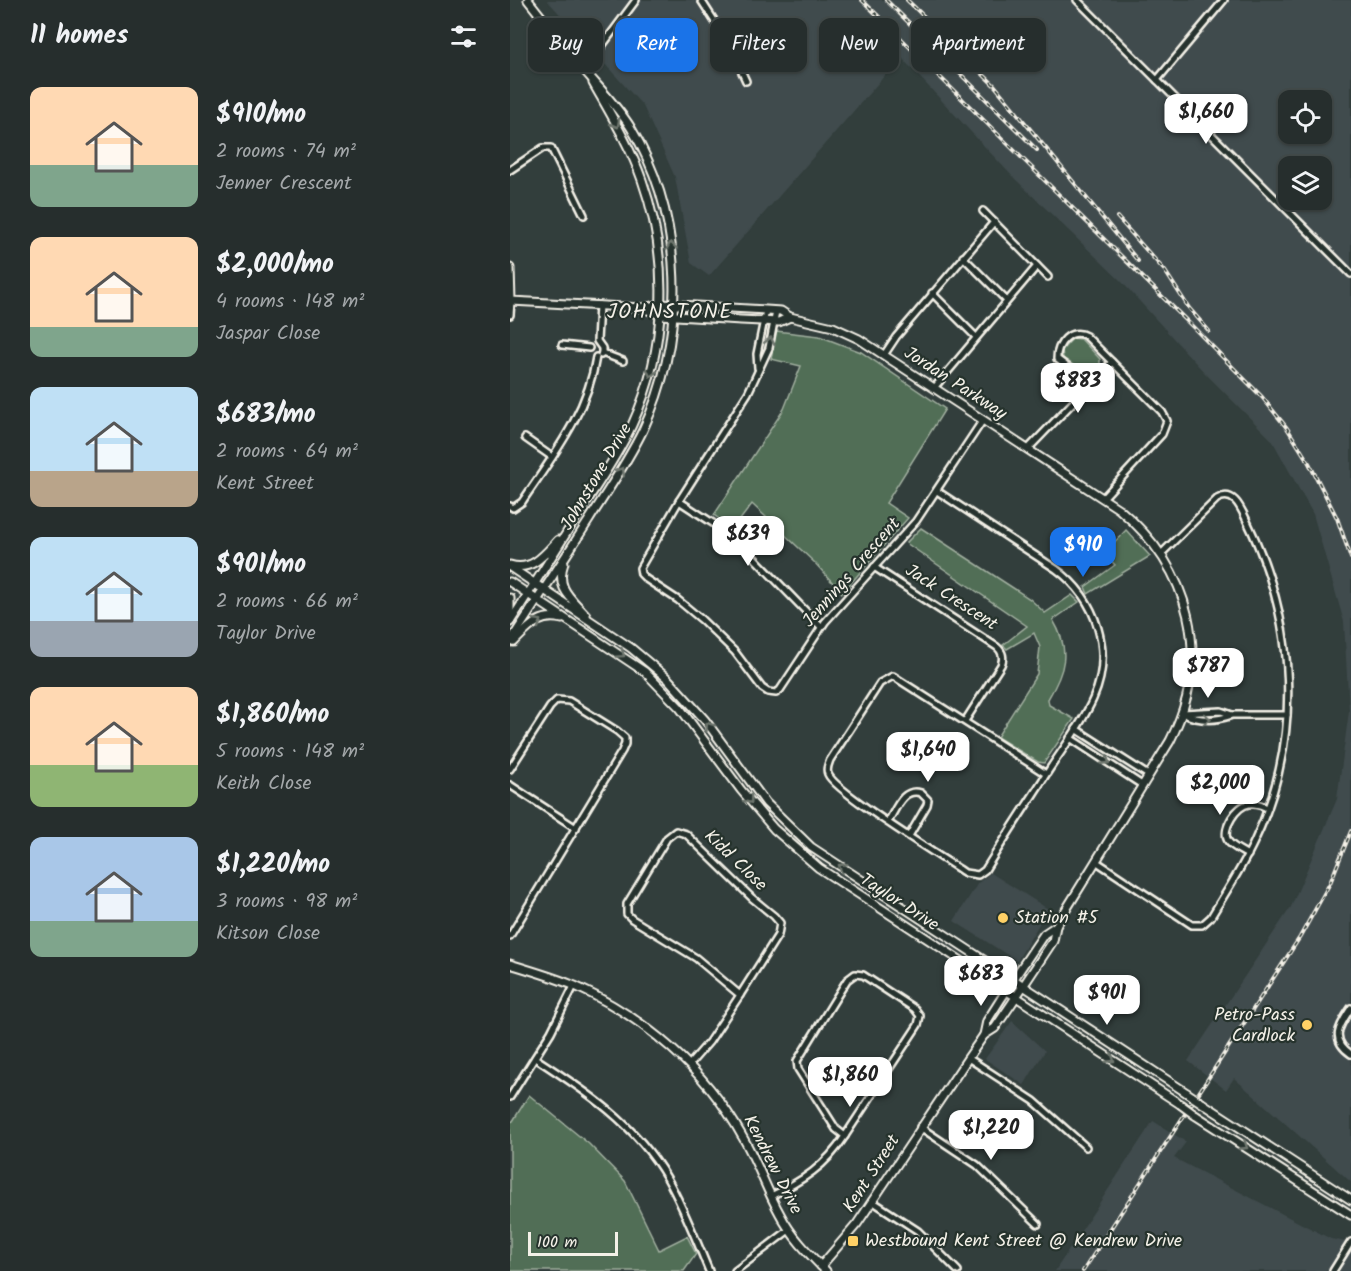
<!DOCTYPE html>
<meta charset="utf-8">
<style>
:root{--surface:#262e2d;--page:#2e3635;--text:#f1f3f6;--muted:#a4a8aa;--line:#424a49;--accent:#1a73e8}
body{margin:0;font-family:Kalam,sans-serif;background:var(--page);color:var(--text);height:100vh;display:flex;flex-direction:column;font-size:22px;white-space:nowrap}
*{box-sizing:border-box;margin:0}
p{font-size:20px;color:var(--muted)}
.icon{flex:none;width:33px;height:33px;fill:none;stroke:currentColor;stroke-width:2;stroke-linecap:round;stroke-linejoin:round}
.map{position:relative;flex:1;overflow:hidden}
.details{display:flex;flex-direction:column;background:var(--surface);width:510px}
.details>*{flex:none}
.guide{position:absolute;left:18px;top:18px;width:570px;height:54px;display:flex;gap:12px}
.controls{position:absolute;left:768px;top:90px;display:grid;gap:12px}
.controls a{display:grid;place-items:center;width:54px;height:54px;border-radius:12px;background:var(--surface);box-shadow:0 2px 4px #0004,0 0 0 2px var(--line);font-size:30px}
.scale{position:absolute;left:18px;bottom:15px;width:90px;box-sizing:border-box;padding-left:6px;border:3px solid #f4f1e8;border-top:0;font-size:16px;line-height:21px;white-space:nowrap;color:#f4f1e8;-webkit-text-stroke:4px #26332d;paint-order:stroke}
.price{position:absolute;translate:-50% -51px;padding:0 14px;border-radius:12px;background:#fff;color:#222;font-size:20px;line-height:39px;filter:drop-shadow(0 2px 3px #0008)}
.price::after{content:'';position:absolute;left:50%;top:36px;width:18px;height:14px;margin-left:-9px;background:inherit;clip-path:polygon(0 0,100% 0,50% 100%)}
.price.current{background:var(--accent);color:#fff}
ul{padding:0;list-style:none}
li{display:flex;align-items:center;gap:18px;height:150px;padding:0 30px}
li span{display:grid;place-items:center;flex:none;width:168px;height:120px;border-radius:12px;color:#555}
li>.icon{margin-inline-start:auto}
span .icon{width:72px;height:72px;fill:#fffc;stroke-width:1}
li b{font-size:26px}
h2{display:flex;justify-content:space-between;align-items:center;height:72px;padding:0 30px;font-size:26px}
.chip{padding:0 21px;border-radius:12px;background:var(--surface);box-shadow:0 2px 4px #0004,0 0 0 2px var(--line);font-size:21px;line-height:54px}
.chip.current{background:var(--accent);color:#fff}
main{display:flex;flex:1;min-height:0}
.map>svg:first-child{display:block}
</style>
<main>
<section class="details">
<h2>11 homes<svg class="icon" aria-label="filters" viewBox="0 0 24 24"><path d="M4 7h16M4 17h16"/><circle cx="9" cy="7" r="2"/><circle cx="15" cy="17" r="2"/></svg></h2>
<ul>
<li><span style="background:linear-gradient(#ffd9b3 65%,#7fa58c 0)"><svg class="icon" aria-label="home" viewBox="0 0 24 24"><path d="M3 11l9-7 9 7M6 9v11h12V9"/></svg></span><div><b>$910/mo</b><p>2 rooms · 74 m²</p><p>Jenner Crescent</p></div></li>
<li><span style="background:linear-gradient(#ffd9b3 75%,#7fa58c 0)"><svg class="icon" aria-label="home" viewBox="0 0 24 24"><path d="M3 11l9-7 9 7M6 9v11h12V9"/></svg></span><div><b>$2,000/mo</b><p>4 rooms · 148 m²</p><p>Jaspar Close</p></div></li>
<li><span style="background:linear-gradient(#bfe0f5 70%,#b9a48a 0)"><svg class="icon" aria-label="home" viewBox="0 0 24 24"><path d="M3 11l9-7 9 7M6 9v11h12V9"/></svg></span><div><b>$683/mo</b><p>2 rooms · 64 m²</p><p>Kent Street</p></div></li>
<li><span style="background:linear-gradient(#bfe0f5 70%,#9aa5b1 0)"><svg class="icon" aria-label="home" viewBox="0 0 24 24"><path d="M3 11l9-7 9 7M6 9v11h12V9"/></svg></span><div><b>$901/mo</b><p>2 rooms · 66 m²</p><p>Taylor Drive</p></div></li>
<li><span style="background:linear-gradient(#ffd9b3 65%,#8fb573 0)"><svg class="icon" aria-label="home" viewBox="0 0 24 24"><path d="M3 11l9-7 9 7M6 9v11h12V9"/></svg></span><div><b>$1,860/mo</b><p>5 rooms · 148 m²</p><p>Keith Close</p></div></li>
<li><span style="background:linear-gradient(#a9c7e8 70%,#7fa58c 0)"><svg class="icon" aria-label="home" viewBox="0 0 24 24"><path d="M3 11l9-7 9 7M6 9v11h12V9"/></svg></span><div><b>$1,220/mo</b><p>3 rooms · 98 m²</p><p>Kitson Close</p></div></li>
</ul>
</section>
<div class="map">
<svg width="841" height="1271" viewBox="0 0 841 1271">
<rect width="100%" height="100%" fill="#323e3c"/>
<filter id="ink" filterUnits="userSpaceOnUse"><feTurbulence type="fractalNoise" baseFrequency=".0167" numOctaves="2"/><feDisplacementMap in="SourceGraphic" scale="12" xChannelSelector="R" yChannelSelector="G"/><feConvolveMatrix kernelMatrix="1 2 1 2 8 2 1 2 1" color-interpolation-filters="sRGB"/></filter>
<g filter="url(#ink)">
<g fill="#404b4d" fill-rule="evenodd">
<path d="M37,0H841V1182L724,1078L716,1090L678,1061L781,907L827,799L839,711L834,622L803,514L762,440L694,372L612,282L503,177L391,57L199,276L181,263L165,177L133,106ZM778,100H812V134H778ZM778,166H812V200H778Z"/>
<polygon points="481,873 538,909 507,961 444,921 468,883"/>
<polygon points="502,1021 535,1051 514,1085 475,1059"/>
<polygon points="643,1121 676,1142 664,1158 821,1239 841,1243 841,1271 545,1271"/>
</g>
<g fill="#516e57" stroke="#a2b0a0" stroke-width="1.5">
<polygon points="266,331 309,336 351,352 435,409 376,503 398,518 332,593 305,563 242,504 223,529 204,515 274,409 291,366 261,359"/>
<polygon points="563,338 571,339 590,359 590,365 582,373 575,373 553,358 552,350"/>
<path d="M411,528L520,599L535,613L562,595L569,602L543,620C561,650 555,671 538,699L539,705L564,719L534,763L528,762L487,737L527,674L530,647L524,633L497,649L493,645L517,626L396,543Z"/>
<polygon points="616,530 640,556 578,594 575,587 605,565 594,553"/>
<polygon points="19,1095 79,1144 115,1181 149,1250 177,1236 186,1254 174,1271 0,1271 0,1122 3,1121"/>
</g>
<g fill="none" stroke-linecap="round" stroke-linejoin="round">
<defs>
<g id="street">
<polyline points="191,0 218,42 236,81"/>
<polyline points="567,0 841,274"/>
<polyline points="71,66 79,62 86,54 126,0"/>
<polyline points="647,80 714,0"/>
<polyline points="0,170 33,148 41,148 74,215"/>
<polyline points="473,211 538,277"/>
<polyline points="453,257 497,301"/>
<polyline points="422,293 466,337"/>
<polyline points="89,305 87,341 92,348 92,353"/>
<polyline points="266,311 259,348 238,393 169,501 130,568 131,574 136,579 168,600 192,620 225,652 252,688 258,692 266,693 270,690 315,622 406,521 473,420"/>
<polyline points="0,315 1,301"/>
<polyline points="52,345 79,348"/>
<polyline points="91,355 92,353 113,361"/>
<polyline points="374,355 386,337 484,222"/>
<polyline points="248,368 247,354 256,310"/>
<path d="M580,384L547,359C546,344 561,327 576,336L652,412L657,421L652,434L593,498"/>
<polyline points="424,388 527,266"/>
<polyline points="15,438 42,457"/>
<polyline points="518,449 602,362"/>
<path d="M427,491L546,569C587,599 604,652 583,699C572,724 554,747 539,770C518,803 496,836 475,870L468,875L455,873C433,858 325,792 318,774C316,769 318,765 320,760L370,683L383,676L536,774"/>
<polyline points="169,501 215,531 231,544 311,627"/>
<path d="M0,506L3,508L12,502C42,457 78,412 86,357"/>
<path d="M364,567L487,647C493,652 494,658 491,665L455,721"/>
<polyline points="672,713 711,711 722,715 777,715"/>
<path d="M672,713C688,721 706,721 722,715"/>
<polyline points="566,729 638,775"/>
<polyline points="560,738 632,785"/>
<polyline points="0,769 40,707 47,700 59,701 107,731 115,738 115,744 112,751 0,936"/>
<polyline points="0,785 66,828"/>
<path d="M378,822C386,809 393,787 411,793L418,800L417,805L399,836"/>
<polygon points="166,831 176,834 242,898 264,916 270,923 268,935 230,995 186,958 122,919 117,914 117,904 157,838"/>
<path d="M738,855C731,851 722,847 718,841C711,829 727,805 739,804C746,803 752,806 758,808"/>
<path d="M587,862L682,925H692L701,917C716,892 732,868 744,842C794,737 786,621 736,519C730,506 723,490 707,499L651,554"/>
<polygon points="345,974 353,975 405,1009 410,1016 408,1025 335,1136 326,1129 288,1069 287,1061 337,980"/>
<path d="M841,1008C830,1025 819,1039 841,1054"/>
<path d="M25,1058C76,1091 126,1124 157,1178C174,1208 186,1240 199,1271"/>
<polyline points="458,1058 524,1101 576,1147"/>
<polyline points="179,1065 199,1042 230,995"/>
<polyline points="0,1097 41,1032 64,986"/>
<polyline points="410,1127 467,1165 528,1224"/>
<path d="M261,1196C292,1181 316,1166 335,1136"/>
<polyline points="362,1201 408,1231 448,1271"/>
<polyline points="225,1271 279,1230"/>
<polyline points="823,1271 841,1242"/>
</g>
<g id="secondary">
<path d="M0,268L1,301L133,308L151,304L256,310L271,311L280,317L323,327L349,339L609,509C681,569 703,656 660,741L546,926L543,941L502,1003L485,1028L474,1035L458,1058L347,1224L311,1266"/>
<polyline points="133,308 150,315 231,320 269,322 280,317"/>
<path d="M54,563C45,588 61,598 76,615"/>
<path d="M0,565C22,572 35,554 48,540"/>
<polyline points="0,567 121,648 157,678 195,720 256,803 301,847 677,1093"/>
<polyline points="0,582 135,672 170,708 231,790 264,829 309,868 670,1104"/>
<polyline points="0,598 0,614"/>
<path d="M0,622C24,585 47,548 71,510C89,482 108,455 122,425C157,349 160,259 132,180C120,146 101,115 83,83"/>
<path d="M0,642C27,601 53,560 79,520C98,490 118,461 133,430C177,336 175,217 121,128C108,107 91,90 75,71C56,48 37,24 18,0"/>
<path d="M4,642C19,627 30,613 52,619"/>
<path d="M0,964C22,971 44,977 65,986C134,1017 195,1069 232,1136C247,1161 256,1189 270,1214C281,1236 299,1254 316,1271"/>
<polyline points="474,1035 477,1021 503,980 534,934 546,926"/>
<polyline points="692,1103 841,1200"/>
<polyline points="685,1115 841,1215"/>
</g>
</defs>
<use href="#street" stroke="#f4f1e8" stroke-width="10"/>
<use href="#secondary" stroke="#f4f1e8" stroke-width="11"/>
<use href="#street" stroke="#26332d" stroke-width="5"/>
<use href="#secondary" stroke="#26332d" stroke-width="7"/>
<defs>
<g id="rail">
<polyline points="352,0 684,328 752,397 777,428 799,463 827,518 841,558"/>
<polyline points="376,0 527,150"/>
<polyline points="397,0 485,86 628,261"/>
<polyline points="607,217 655,271 679,308 699,331"/>
<polyline points="573,1271 790,937 820,883 841,831"/>
</g>
</defs>
<use href="#rail" stroke="#f4f1e8" stroke-width="4"/>
<use href="#rail" stroke="#26332d" stroke-width="1.5" stroke-dasharray="4.5" stroke-linecap="butt"/>
<defs>
<g id="secondary-bridge">
<polyline points="677,1093 692,1103"/>
<polyline points="670,1104 685,1115"/>
</g>
</defs>
<use href="#secondary-bridge" stroke="#f4f1e8" stroke-width="11" stroke-linecap="butt"/>
<use href="#secondary-bridge" stroke="#26332d" stroke-width="7"/>
</g>
<defs><path id="oneway-chevron" d="M-2-3.5L2.5 0L-2 3.5" fill="none" stroke-width="1.6" stroke-linecap="round" stroke-linejoin="round" transform="scale(1.5)"/></defs>
<g stroke="#6e766e">
<use href="#oneway-chevron" transform="translate(106 124) rotate(61)"/>
<use href="#oneway-chevron" transform="translate(161 246) rotate(-99)"/>
<use href="#oneway-chevron" transform="translate(260 341) rotate(-77)"/>
<use href="#oneway-chevron" transform="translate(141 373) rotate(105)"/>
<use href="#oneway-chevron" transform="translate(111 471) rotate(-58)"/>
<use href="#oneway-chevron" transform="translate(28 622) rotate(-30)"/>
<use href="#oneway-chevron" transform="translate(111 654) rotate(34)"/>
<use href="#oneway-chevron" transform="translate(697 719) rotate(3)"/>
<use href="#oneway-chevron" transform="translate(199 726) rotate(-126)"/>
<use href="#oneway-chevron" transform="translate(596 761) rotate(33)"/>
<use href="#oneway-chevron" transform="translate(239 800) rotate(51)"/>
<use href="#oneway-chevron" transform="translate(332 867) rotate(-147)"/>
<use href="#oneway-chevron" transform="translate(601 1059) rotate(33)"/>
<use href="#oneway-chevron" transform="translate(734 1146) rotate(33)"/>
</g>
</g>
<g fill="#ffd166" stroke="#26332d" stroke-width="2">
<circle cx="493" cy="918" r="6"/>
<circle cx="797" cy="1025" r="6"/>
<rect x="337" y="1235" width="12" height="12" rx="3"/>
</g>
<g text-anchor="middle" dominant-baseline="central" stroke-width="4.5" stroke-linejoin="round" paint-order="stroke">
<g font-size="18" fill="#f4f1e8" stroke="#26332d">
<text transform="translate(445 384) rotate(33)">Jordan Parkway</text>
<text transform="translate(87 477) rotate(-59)">Johnstone Drive</text>
<text transform="translate(342 573) rotate(-49)">Jennings Crescent</text>
<text transform="translate(441 598) rotate(33)">Jack Crescent</text>
<text transform="translate(225 861) rotate(44)">Kidd Close</text>
<text transform="translate(389 903) rotate(33)">Taylor Drive</text>
<text transform="translate(262 1165) rotate(63)">Kendrew Drive</text>
<text transform="translate(362 1174) rotate(-57)">Kent Street</text>
</g>
<g font-size="18" fill="#f4f1e8" stroke="#26332d" text-anchor="start">
<text x="505" y="918">Station #5</text>
<text x="785" y="1015" text-anchor="end">Petro-Pass<tspan x="785" dy="21">Cardlock</tspan></text>
<text x="355" y="1241">Westbound Kent Street @ Kendrew Drive</text>
</g>
<g font-size="21" letter-spacing="1.5" fill="#f4f1e8" stroke="#26332d">
<text x="160" y="312">JOHNSTONE</text>
</g>
</g>
</svg>
<div class="controls">
<a><svg class="icon" aria-label="locate" viewBox="0 0 24 24"><circle cx="12" cy="12" r="6"/><path d="M12 2v4M12 18v4M2 12h4M18 12h4"/></svg></a>
<a><svg class="icon" aria-label="layers" viewBox="0 0 24 24"><path d="M12 4l9 5-9 5-9-5zM3 14l9 5 9-5"/></svg></a>
</div>
<div class="scale">100 m</div>
<b class="price" style="left:696px;top:145px">$1,660</b>
<b class="price" style="left:568px;top:414px">$883</b>
<b class="price" style="left:238px;top:567px">$639</b>
<b class="price current" style="left:573px;top:578px">$910</b>
<b class="price" style="left:698px;top:699px">$787</b>
<b class="price" style="left:418px;top:783px">$1,640</b>
<b class="price" style="left:710px;top:816px">$2,000</b>
<b class="price" style="left:471px;top:1007px">$683</b>
<b class="price" style="left:597px;top:1026px">$901</b>
<b class="price" style="left:340px;top:1108px">$1,860</b>
<b class="price" style="left:481px;top:1161px">$1,220</b>
<div class="guide">
<a class="chip">Buy</a>
<a class="chip current">Rent</a>
<a class="chip">Filters</a>
<a class="chip">New</a>
<a class="chip">Apartment</a>
</div>
</div>
</main>
